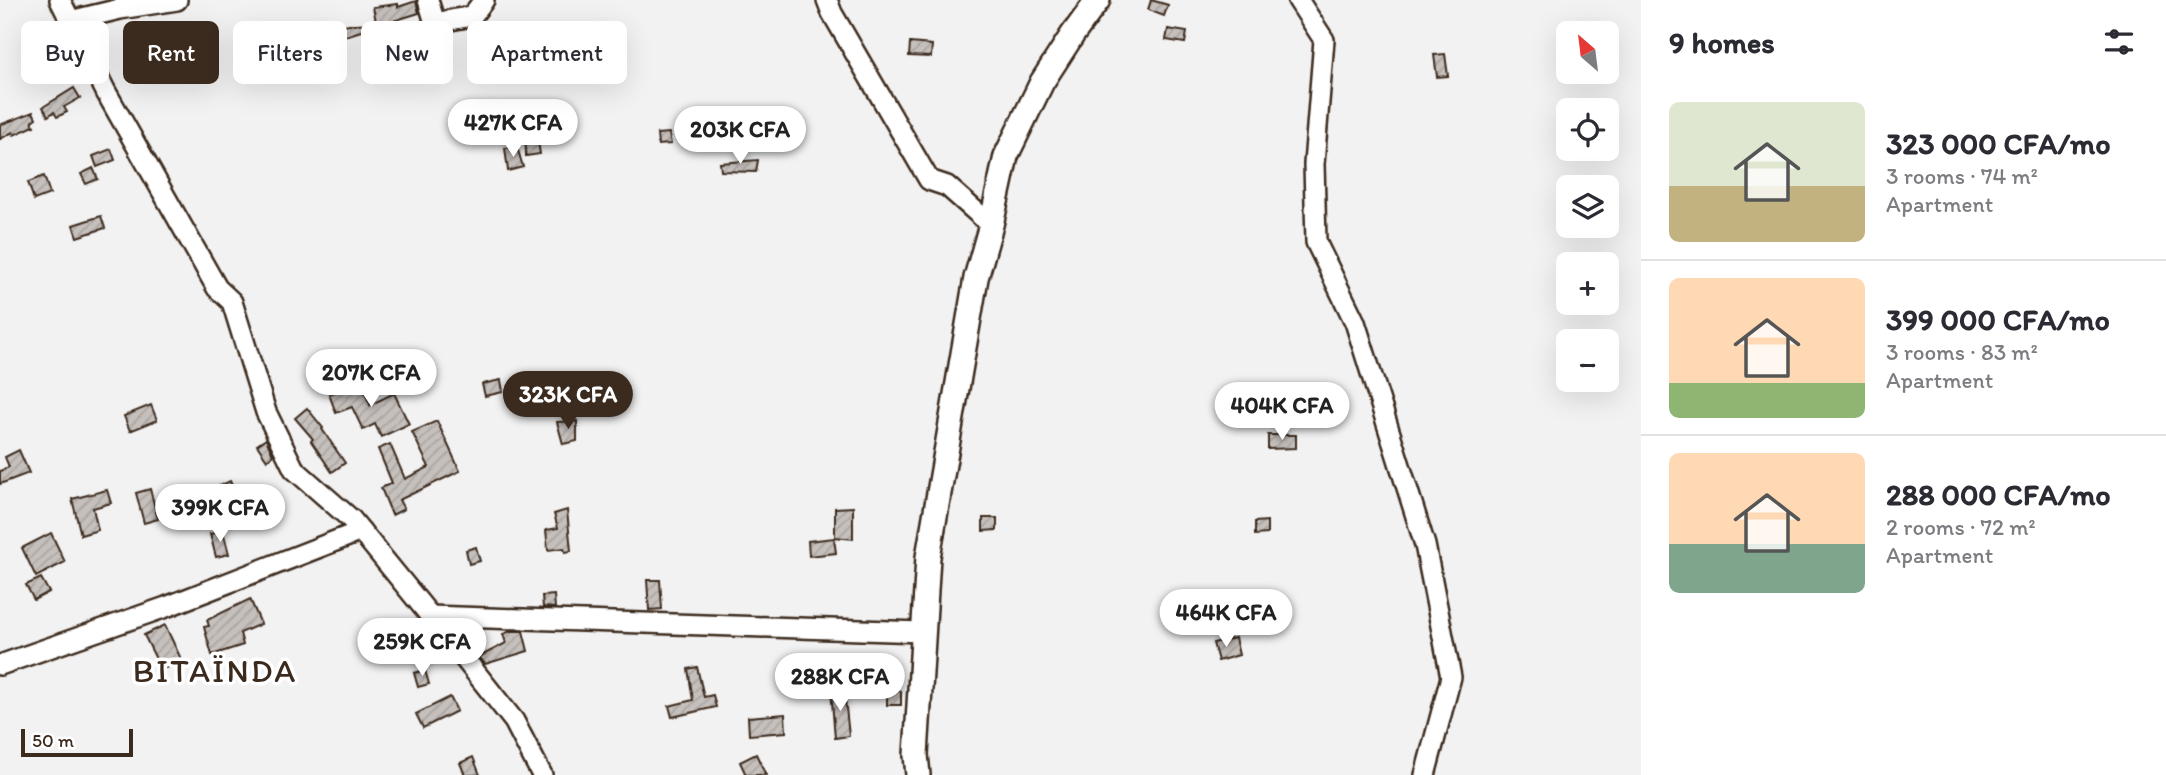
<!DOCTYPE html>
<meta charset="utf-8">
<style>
:root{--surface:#fff;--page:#f7f7f7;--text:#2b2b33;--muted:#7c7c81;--line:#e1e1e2;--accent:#3b2a1e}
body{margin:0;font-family:Itim,sans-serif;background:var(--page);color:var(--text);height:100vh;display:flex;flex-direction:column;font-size:26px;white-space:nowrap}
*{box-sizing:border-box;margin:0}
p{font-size:23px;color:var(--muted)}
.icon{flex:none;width:38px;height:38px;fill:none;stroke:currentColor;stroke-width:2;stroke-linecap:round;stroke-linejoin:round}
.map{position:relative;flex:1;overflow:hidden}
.drawer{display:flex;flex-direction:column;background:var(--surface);width:525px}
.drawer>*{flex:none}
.banner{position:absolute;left:21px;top:21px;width:665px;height:63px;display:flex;gap:14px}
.needle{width:46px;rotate:332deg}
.controls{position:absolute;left:1556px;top:21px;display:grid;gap:14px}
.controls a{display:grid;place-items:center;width:63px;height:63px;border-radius:10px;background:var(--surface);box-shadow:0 7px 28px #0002;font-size:35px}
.scale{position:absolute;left:21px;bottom:18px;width:112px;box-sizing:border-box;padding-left:7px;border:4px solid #3b2a1e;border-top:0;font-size:19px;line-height:24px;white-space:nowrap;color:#3b2a1e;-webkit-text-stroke:5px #fff;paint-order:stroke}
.price{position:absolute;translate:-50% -60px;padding:0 16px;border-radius:24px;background:#fff;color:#222;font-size:23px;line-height:46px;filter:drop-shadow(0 2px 4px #0008)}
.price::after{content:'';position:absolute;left:50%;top:42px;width:21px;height:16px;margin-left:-10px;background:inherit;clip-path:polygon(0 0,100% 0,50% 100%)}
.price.current{background:var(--accent);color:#fff}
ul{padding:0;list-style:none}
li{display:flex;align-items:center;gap:21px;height:175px;padding:0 28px}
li+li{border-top:2px solid var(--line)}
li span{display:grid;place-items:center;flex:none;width:196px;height:140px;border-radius:10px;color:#555}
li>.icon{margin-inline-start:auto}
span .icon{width:84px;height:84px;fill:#fffc;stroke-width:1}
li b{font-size:30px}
h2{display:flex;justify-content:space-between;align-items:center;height:84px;padding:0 28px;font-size:30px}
.chip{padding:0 24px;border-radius:10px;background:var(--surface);box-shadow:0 7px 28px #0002;font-size:24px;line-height:63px}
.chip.current{background:var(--accent);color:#fff}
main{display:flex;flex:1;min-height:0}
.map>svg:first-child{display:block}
</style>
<main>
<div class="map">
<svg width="1641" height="775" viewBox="0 0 1641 775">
<defs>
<pattern id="building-hatch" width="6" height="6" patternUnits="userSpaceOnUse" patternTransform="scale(1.75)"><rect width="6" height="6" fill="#c6c0bd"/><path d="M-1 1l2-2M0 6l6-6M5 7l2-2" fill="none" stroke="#aba5a2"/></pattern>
</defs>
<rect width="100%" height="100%" fill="#f3f2f2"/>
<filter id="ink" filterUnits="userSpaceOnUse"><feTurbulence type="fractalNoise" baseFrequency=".0143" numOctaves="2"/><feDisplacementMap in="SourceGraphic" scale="14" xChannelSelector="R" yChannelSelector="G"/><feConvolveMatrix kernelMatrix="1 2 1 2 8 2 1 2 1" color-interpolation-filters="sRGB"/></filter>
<g filter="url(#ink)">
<g fill="url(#building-hatch)" stroke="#3b2a1e" stroke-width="2">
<polygon points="1151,0 1168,5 1164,16 1148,10"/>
<polygon points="416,1 419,13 377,26 373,7 398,4 398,7"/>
<polygon points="373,23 374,27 339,38 338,25"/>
<polygon points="1168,29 1187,32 1185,43 1166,40"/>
<polygon points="910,43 932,45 931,57 909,56"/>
<polygon points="1445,54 1448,76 1437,77 1434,55"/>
<polygon points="74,88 80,98 64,107 67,112 57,117 54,112 48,116 43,107"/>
<polygon points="532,102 540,154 526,156 524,103"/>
<polygon points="33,112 36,118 32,121 34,126 14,135 13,132 0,139 0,125"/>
<polygon points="669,133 671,144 658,145 657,134"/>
<polygon points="517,147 523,167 508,171 505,148"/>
<polygon points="111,149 115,160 97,167 93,156"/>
<polygon points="758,160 756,172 721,171 720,163"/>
<polygon points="93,168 98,179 86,184 81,174"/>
<polygon points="44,176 50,194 34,200 28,182"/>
<polygon points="101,216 105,228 77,237 73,225"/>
<polygon points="501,380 503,392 485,396 482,384"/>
<polygon points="361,382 370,405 394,393 409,424 381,437 375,424 363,430 352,407 336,413 329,394"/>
<polygon points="151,405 157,420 130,431 124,416"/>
<polygon points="307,408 323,428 322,429 345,463 332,472 311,441 313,439 295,418"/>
<polygon points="437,421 460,471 399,500 404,509 392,515 381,488 392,483 378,449 390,444 405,479 429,467 412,432"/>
<polygon points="577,421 577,441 563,444 557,422"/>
<polygon points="1268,435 1296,435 1296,448 1268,449"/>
<polygon points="266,439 273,455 267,460 257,445"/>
<polygon points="19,450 29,473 0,484 0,471 9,467 5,457"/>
<polygon points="230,481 235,493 203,508 198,496"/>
<polygon points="150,489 158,519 144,523 136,493"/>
<polygon points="107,490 111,503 93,508 98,530 81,535 72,499"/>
<polygon points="853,507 853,539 835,537 835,508"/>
<polygon points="567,510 571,551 565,552 564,548 548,550 546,530 558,528 554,514"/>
<polygon points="983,518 997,518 997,530 983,531"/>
<polygon points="1267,521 1267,534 1255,535 1255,522"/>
<polygon points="223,531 229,554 216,557 210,534"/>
<polygon points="51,533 65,562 36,577 22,548"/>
<polygon points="834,538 836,553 809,556 808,541"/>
<polygon points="476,547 480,561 469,564 466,550"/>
<polygon points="41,578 49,592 34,600 26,585"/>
<polygon points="647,580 660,580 662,609 649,610"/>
<polygon points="554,595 555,608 543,607 542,596"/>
<polygon points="250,599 261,624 240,633 243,645 212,655 204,627 209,626 207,620"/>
<polygon points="418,620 428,632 401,643 396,629"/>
<polygon points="165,625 183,663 161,669 144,635"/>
<polygon points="511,631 523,631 528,651 485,664 479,657 506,643 503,634"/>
<polygon points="1235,638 1239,655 1218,661 1213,643"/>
<polygon points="697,667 704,697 713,695 716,707 672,717 669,706 693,700 688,669"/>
<polygon points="425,670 429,684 418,687 414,673"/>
<polygon points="831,689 844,689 849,736 835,738"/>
<rect x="887" y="691" width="14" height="14"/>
<polygon points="450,697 457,711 423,728 416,714"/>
<polygon points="785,714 786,732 749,735 748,717"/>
<polygon points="756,754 766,775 746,775 740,762"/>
<polygon points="473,757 480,775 465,775 460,763"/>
</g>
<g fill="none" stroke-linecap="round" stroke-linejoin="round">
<defs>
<g id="minor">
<polyline points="60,0 106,92 217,288 232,302 266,412 294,469 352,520 449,639 514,721 542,775"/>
<polyline points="428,0 435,23 472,16 484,0"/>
<polyline points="827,0 832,13 929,180 947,186 991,225"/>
<polyline points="1298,0 1324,40 1314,164 1316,242 1355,322 1425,545 1451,677 1425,775"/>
<polyline points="70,21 120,9 177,0"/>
<polyline points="429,616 922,632"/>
<polyline points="0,665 166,607 361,531"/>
</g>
<polyline id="major" points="918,775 916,755 928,557 976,278 991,225 1006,156 1042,82 1073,34 1098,0"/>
</defs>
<use href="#minor" stroke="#3b2a1e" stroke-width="24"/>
<use href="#major" stroke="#3b2a1e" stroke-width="28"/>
<use href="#minor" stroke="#fff" stroke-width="19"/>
<use href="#major" stroke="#fff" stroke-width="23"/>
</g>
</g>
<g text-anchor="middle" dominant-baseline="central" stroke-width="7" stroke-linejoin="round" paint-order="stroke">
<g font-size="33" letter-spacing="2" fill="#3b2a1e" stroke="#fff">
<text x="215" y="670">BITAÏNDA</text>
</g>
</g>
</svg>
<div class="controls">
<a><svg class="needle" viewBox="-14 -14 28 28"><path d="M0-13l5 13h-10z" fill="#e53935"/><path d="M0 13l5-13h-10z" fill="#7c7c81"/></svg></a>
<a><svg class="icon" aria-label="locate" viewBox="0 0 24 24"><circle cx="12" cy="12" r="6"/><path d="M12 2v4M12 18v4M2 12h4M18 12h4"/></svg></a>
<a><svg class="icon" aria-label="layers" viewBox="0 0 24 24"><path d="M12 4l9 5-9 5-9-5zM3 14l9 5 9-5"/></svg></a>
<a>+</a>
<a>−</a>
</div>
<div class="scale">50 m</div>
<b class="price" style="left:513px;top:159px">427K CFA</b>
<b class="price" style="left:740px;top:166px">203K CFA</b>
<b class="price" style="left:371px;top:409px">207K CFA</b>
<b class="price current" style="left:568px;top:431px">323K CFA</b>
<b class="price" style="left:1282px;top:442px">404K CFA</b>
<b class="price" style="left:220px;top:544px">399K CFA</b>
<b class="price" style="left:1226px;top:649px">464K CFA</b>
<b class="price" style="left:422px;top:678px">259K CFA</b>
<b class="price" style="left:840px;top:713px">288K CFA</b>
<div class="banner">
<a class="chip">Buy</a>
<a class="chip current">Rent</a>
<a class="chip">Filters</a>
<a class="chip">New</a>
<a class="chip">Apartment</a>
</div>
</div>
<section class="drawer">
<h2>9 homes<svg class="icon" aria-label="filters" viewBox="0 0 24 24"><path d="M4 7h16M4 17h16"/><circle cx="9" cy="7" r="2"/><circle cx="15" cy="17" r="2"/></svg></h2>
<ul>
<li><span style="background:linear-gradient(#dfe7d0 60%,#c2b280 0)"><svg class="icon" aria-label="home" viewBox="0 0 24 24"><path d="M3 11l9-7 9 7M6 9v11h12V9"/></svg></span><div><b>323 000 CFA/mo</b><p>3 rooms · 74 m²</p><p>Apartment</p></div></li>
<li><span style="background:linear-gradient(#ffd9b3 75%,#8fb573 0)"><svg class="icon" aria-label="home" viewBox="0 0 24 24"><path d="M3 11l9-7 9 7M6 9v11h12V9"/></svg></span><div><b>399 000 CFA/mo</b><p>3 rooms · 83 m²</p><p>Apartment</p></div></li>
<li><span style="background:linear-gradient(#ffd9b3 65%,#7fa58c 0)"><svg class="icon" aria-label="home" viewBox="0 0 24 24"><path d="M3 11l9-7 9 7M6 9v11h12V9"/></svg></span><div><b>288 000 CFA/mo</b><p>2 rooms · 72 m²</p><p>Apartment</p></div></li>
</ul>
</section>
</main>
